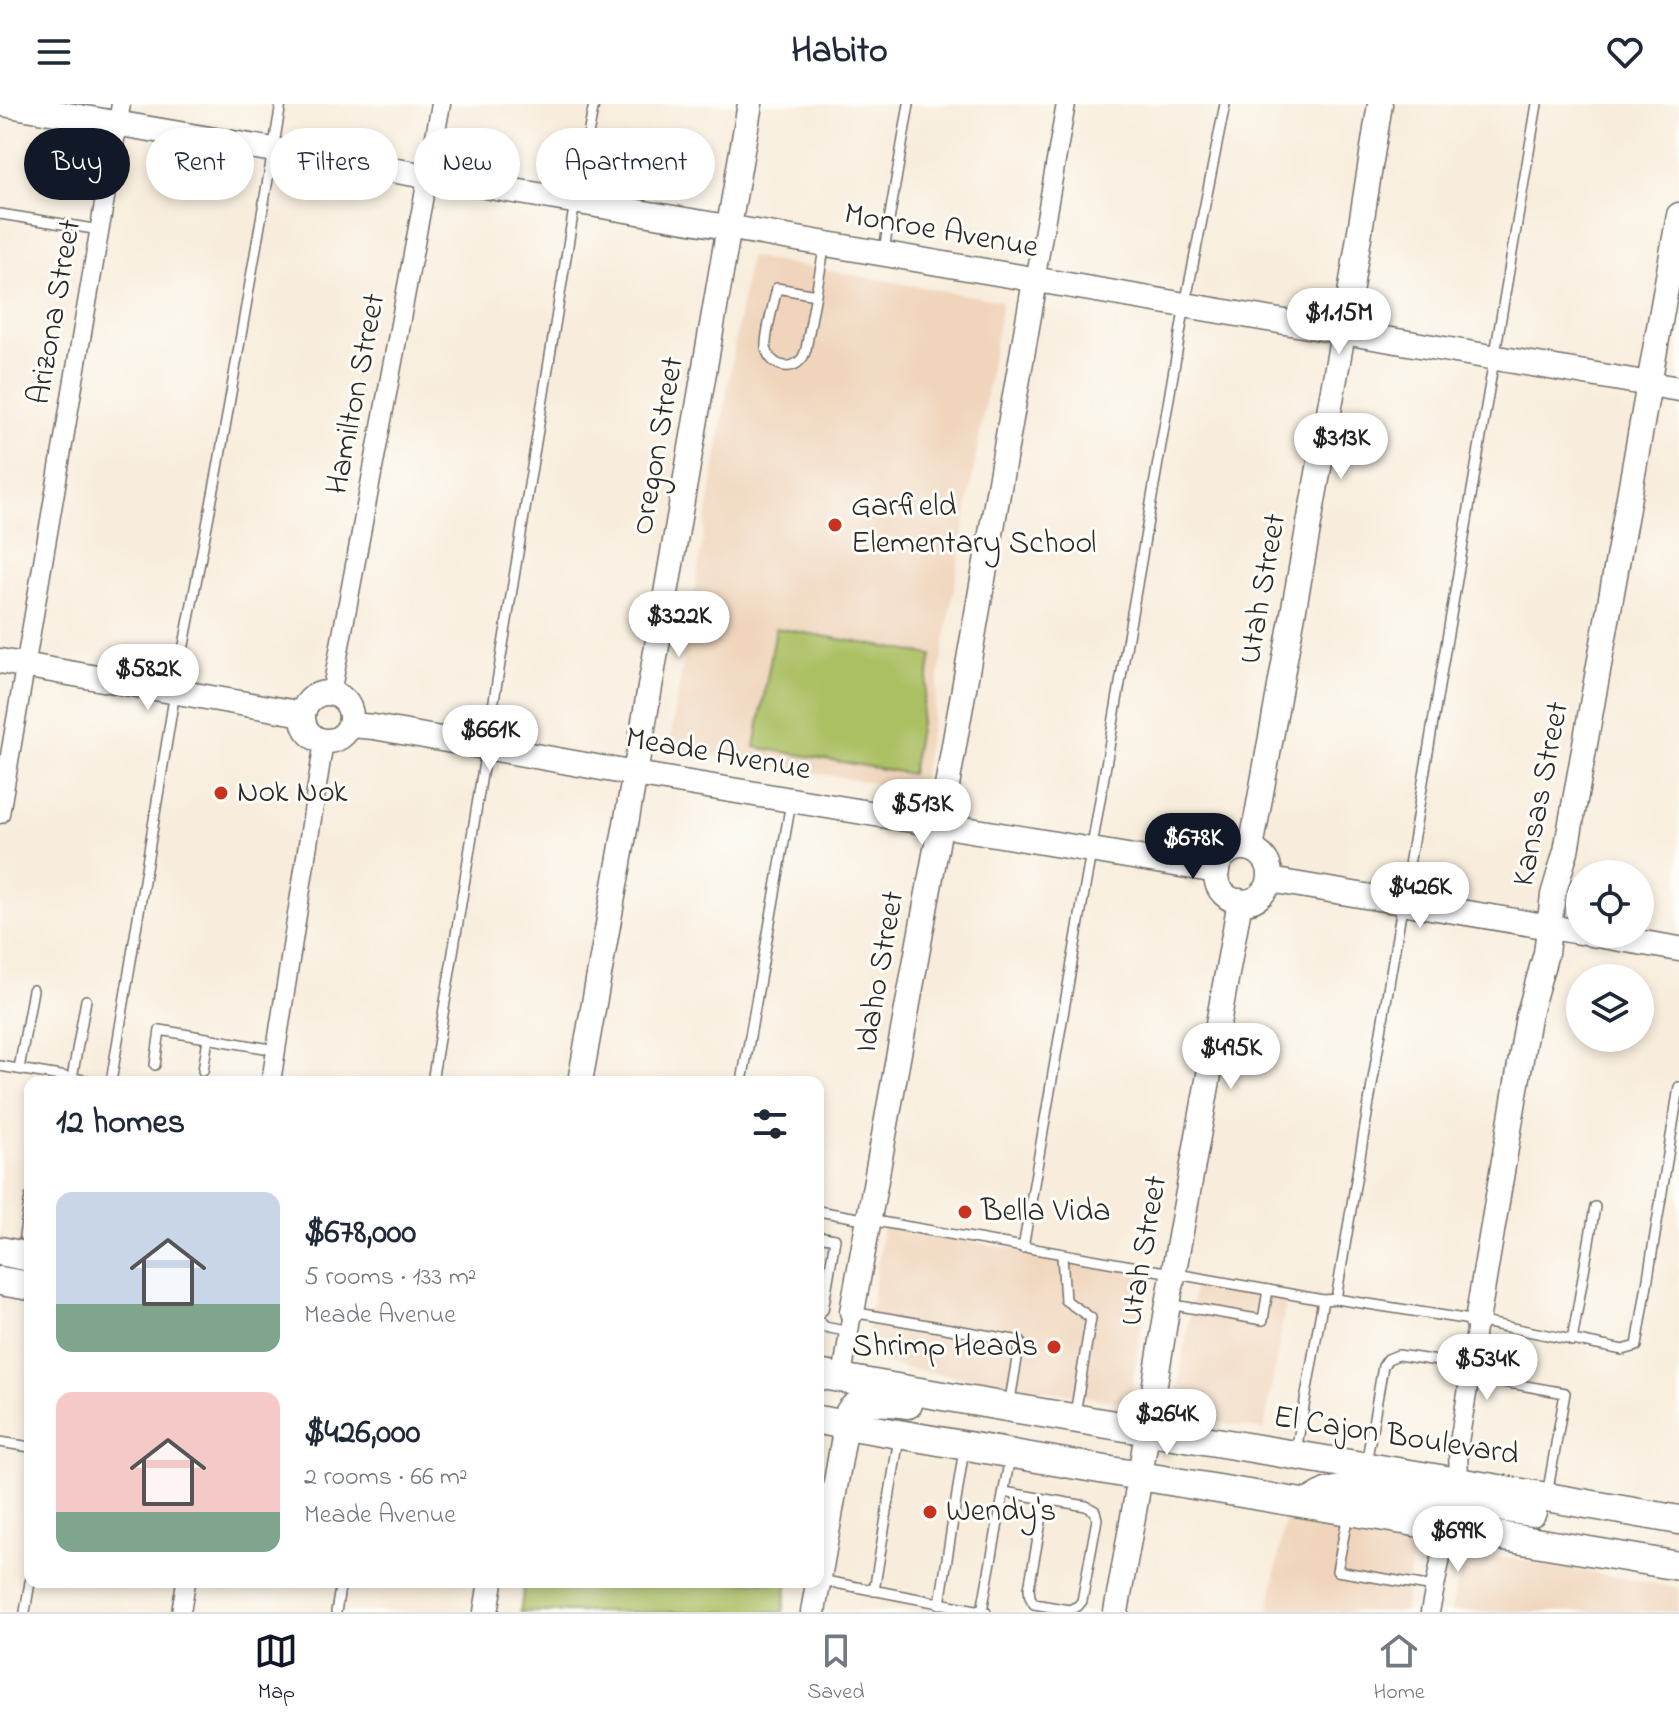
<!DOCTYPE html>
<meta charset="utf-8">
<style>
:root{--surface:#fff;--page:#f2f2f3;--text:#1f2937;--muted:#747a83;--line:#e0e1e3;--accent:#111827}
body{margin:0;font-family:"Indie Flower",sans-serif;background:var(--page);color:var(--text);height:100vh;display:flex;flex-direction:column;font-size:30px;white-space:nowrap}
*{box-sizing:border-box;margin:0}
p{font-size:26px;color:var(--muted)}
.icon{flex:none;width:44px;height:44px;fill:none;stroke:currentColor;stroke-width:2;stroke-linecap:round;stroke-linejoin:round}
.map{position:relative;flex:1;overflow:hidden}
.panel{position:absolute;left:24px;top:972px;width:800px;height:512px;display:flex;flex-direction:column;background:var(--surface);border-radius:16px;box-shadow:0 4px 12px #0003}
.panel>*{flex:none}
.hud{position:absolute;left:24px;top:24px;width:800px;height:72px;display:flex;gap:16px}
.controls{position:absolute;left:1566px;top:756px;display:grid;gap:16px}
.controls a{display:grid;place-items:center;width:88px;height:88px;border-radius:50%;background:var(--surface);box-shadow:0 4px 12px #0003;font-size:40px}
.price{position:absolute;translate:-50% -68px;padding:0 18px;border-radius:28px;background:#fff;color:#222;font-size:26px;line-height:52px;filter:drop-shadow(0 2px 4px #0008)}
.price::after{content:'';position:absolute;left:50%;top:48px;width:24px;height:18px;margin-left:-12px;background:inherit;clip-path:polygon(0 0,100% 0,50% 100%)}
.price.active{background:var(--accent);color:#fff}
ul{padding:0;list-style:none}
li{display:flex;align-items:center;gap:24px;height:200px;padding:0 32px}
li span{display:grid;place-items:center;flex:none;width:224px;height:160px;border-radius:16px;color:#555}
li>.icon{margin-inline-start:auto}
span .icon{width:96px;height:96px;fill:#fffc;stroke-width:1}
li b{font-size:34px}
h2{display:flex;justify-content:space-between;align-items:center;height:96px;padding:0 32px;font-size:34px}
.tag{padding:0 28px;border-radius:36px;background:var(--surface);box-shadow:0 4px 12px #0003;font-size:28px;line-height:72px}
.tag.active{background:var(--accent);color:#fff}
header{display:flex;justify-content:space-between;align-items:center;height:104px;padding:0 32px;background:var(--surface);font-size:36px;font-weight:700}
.menu{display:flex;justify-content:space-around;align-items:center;height:112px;border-top:2px solid var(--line);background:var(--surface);font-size:22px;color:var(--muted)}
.menu a{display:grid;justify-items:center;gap:4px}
.menu .active{color:var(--accent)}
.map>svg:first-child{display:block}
</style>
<header><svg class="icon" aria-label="menu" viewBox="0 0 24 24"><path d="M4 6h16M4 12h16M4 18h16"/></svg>Habito<svg class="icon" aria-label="heart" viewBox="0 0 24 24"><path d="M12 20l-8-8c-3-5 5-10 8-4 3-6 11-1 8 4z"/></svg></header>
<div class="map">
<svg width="1679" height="1508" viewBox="0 0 1679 1508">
<rect width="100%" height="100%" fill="#fdfcf7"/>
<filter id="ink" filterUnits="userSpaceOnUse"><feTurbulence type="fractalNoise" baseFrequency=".0125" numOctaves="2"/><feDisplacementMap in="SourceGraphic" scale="16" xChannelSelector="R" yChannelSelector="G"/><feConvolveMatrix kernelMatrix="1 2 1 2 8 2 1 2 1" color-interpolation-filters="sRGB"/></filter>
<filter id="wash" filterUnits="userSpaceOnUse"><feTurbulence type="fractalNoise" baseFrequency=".006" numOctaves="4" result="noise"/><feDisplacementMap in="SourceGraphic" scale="32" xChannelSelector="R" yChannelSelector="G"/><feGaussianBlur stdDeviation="1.8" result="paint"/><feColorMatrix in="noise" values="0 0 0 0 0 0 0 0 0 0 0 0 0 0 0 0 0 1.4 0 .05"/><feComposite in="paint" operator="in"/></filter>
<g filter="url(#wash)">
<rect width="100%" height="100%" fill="#f8eddc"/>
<g fill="#f0d5bc">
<polygon points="749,153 1002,197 920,687 669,644"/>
<polygon points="883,1122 1150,1169 1131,1290 1128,1296 1121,1298 906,1265 883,1258 873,1250 866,1238"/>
<polygon points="1195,1178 1287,1193 1264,1326 1191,1313 1181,1305 1176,1297"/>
<polygon points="1285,1414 1380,1432 1397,1436 1410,1444 1411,1460 1404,1508 1269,1508"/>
<polygon points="1466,1447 1679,1484 1679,1508 1451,1508 1462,1451"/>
</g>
<g fill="#abbf63" stroke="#6b7547" stroke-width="2">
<polygon points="776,524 932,551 911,670 755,643"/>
<polygon points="525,1478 788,1478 783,1508 520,1508"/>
</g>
</g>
<g filter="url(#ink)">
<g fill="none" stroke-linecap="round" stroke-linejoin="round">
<defs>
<g id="lane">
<polyline points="0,110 100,126"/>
<polyline points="884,146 909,0"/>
<path d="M816,191L777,184C774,198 765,230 766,243C769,265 800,271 806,245L825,140"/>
<polyline points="155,961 160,926 276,946"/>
<polyline points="0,962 96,978"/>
<polyline points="19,965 33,886"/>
<polyline points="203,967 208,934"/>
<polyline points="72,974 86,896"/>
<polyline points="111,978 175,588 218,364 281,0"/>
<polyline points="432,978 575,98 594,0"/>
<polyline points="742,978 791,698"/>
<polyline points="818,1107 1268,1186 1323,1196 1336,1195 1477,1217 1623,1246 1637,1242 1679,983"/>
<polyline points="24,1132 30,1093"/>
<polyline points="818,1132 835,1135 823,1206 818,1210"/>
<polyline points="1023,1144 1185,201 1225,0"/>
<polyline points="1062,1151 1065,1196 1091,1214 1075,1310"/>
<polyline points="1336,1195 1537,0"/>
<polyline points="1168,1200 1263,1216 1268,1186"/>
<polyline points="852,1208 1020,1237 1009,1302"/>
<polyline points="818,1216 825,1223 849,1228"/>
<polyline points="1572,1237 1595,1103"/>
<polyline points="1470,1272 1565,1289 1547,1391"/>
<polyline points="0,1338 30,1343"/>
<polyline points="1296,1347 1323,1196"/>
<polyline points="1366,1360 1383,1262 1388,1255 1398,1251 1471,1262"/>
<polyline points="1004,1388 1086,1402 1095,1407 1097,1415 1082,1497 1078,1502 1069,1506 1034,1500 1030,1493 1029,1484 1043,1407 1042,1398 1038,1394"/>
<polyline points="1348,1410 1337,1467 1434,1483"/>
<polyline points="820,1476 986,1508"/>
<polyline points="874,1487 899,1334"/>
<polyline points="940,1500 964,1345"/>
<polyline points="982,1507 1010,1353"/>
<polyline points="25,1508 30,1478"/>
<polyline points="336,1508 341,1478"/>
</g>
<g id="street">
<polyline points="1035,177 1066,0"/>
<polyline points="331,590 441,0"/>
<polyline points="0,710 121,0"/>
<polyline points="271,978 324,637"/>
<polyline points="842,1274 852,1208"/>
<polyline points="1459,1377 1458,1344 1470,1272 1477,1217"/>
<polyline points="181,1508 186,1478"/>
<polyline points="1430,1508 1447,1423"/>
</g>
<g id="secondary">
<polyline points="3,0 1679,285"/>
<polyline points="0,557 303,610"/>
<circle cx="327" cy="613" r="24"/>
<polyline points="350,621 374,623 635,670 1217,767"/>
<circle cx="1243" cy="771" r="27"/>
<polyline points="1251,745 1350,190 1380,0"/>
<polyline points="1270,776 1580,828"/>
<polyline points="1591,830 1679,845"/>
<polyline points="580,978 640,641 750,0"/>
<polyline points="852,1208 936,745 1035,177"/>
<polyline points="1477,1217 1528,913 1546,849 1553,791 1566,747 1679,111"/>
<polyline points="486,1508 491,1478"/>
<polyline points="813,1508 846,1321"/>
<polyline points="1116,1508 1136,1396 1168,1200 1240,797"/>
</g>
<g id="primary">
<polyline points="0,1147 30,1153"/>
<polyline points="0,1177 30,1182"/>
<path d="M818,1270C1104,1322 1392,1365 1679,1416"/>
<polyline points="818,1316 1140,1372 1679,1462"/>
<path d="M846,1321C847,1317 848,1312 850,1308C861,1292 892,1298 908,1300"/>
<path d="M1309,1399L1326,1389L1346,1385L1417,1398C1436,1397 1447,1391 1459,1377"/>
<path d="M1447,1423C1451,1419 1455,1413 1460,1409C1478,1397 1512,1405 1532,1408"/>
</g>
</defs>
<use href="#lane" stroke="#736f69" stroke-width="12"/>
<use href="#street" stroke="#736f69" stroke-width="21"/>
<use href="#secondary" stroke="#736f69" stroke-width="27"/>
<use href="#primary" stroke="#736f69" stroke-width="31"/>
<use href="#lane" stroke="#fff" stroke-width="9"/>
<use href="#street" stroke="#fff" stroke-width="18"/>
<use href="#secondary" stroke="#fff" stroke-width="24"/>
<use href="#primary" stroke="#fff" stroke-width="28"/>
</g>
</g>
<g fill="#c8321e" stroke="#fdfcf7" stroke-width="3">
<circle cx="835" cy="421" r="8"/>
<circle cx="221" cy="689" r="8"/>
<circle cx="965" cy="1108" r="8"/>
<circle cx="1054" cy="1243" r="8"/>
<circle cx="930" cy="1408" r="8"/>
</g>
<g text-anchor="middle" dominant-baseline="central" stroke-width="6" stroke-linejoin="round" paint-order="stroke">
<g font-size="32" fill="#2b2b2b" stroke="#fdfcf7">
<text transform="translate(941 128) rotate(10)">Monroe Avenue</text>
<text transform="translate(56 208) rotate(-80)">Arizona Street</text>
<text transform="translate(357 290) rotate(-79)">Hamilton Street</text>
<text transform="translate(659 342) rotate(-80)">Oregon Street</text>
<text transform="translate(1264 485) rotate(-80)">Utah Street</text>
<text transform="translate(718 651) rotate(10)">Meade Avenue</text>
<text transform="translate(1542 690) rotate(-79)">Kansas Street</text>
<text transform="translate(881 868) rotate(-80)">Idaho Street</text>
<text transform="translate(1145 1147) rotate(-80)">Utah Street</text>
<text transform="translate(1396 1333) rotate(9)">El Cajon Boulevard</text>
</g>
<g font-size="32" fill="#2b2b2b" stroke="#fdfcf7" text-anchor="start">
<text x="851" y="403">Garfield<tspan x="851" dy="37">Elementary School</tspan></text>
<text x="237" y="689">Nok Nok</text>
<text x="981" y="1108">Bella Vida</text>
<text x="1038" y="1243" text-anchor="end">Shrimp Heads</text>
<text x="946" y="1408">Wendy's</text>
</g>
</g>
</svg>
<div class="controls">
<a><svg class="icon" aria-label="locate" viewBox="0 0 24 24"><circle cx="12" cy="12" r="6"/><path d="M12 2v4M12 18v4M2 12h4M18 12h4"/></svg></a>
<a><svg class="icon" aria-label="layers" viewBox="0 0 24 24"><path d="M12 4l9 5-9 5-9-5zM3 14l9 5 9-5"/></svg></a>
</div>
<b class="price" style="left:1339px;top:252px">$1.15M</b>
<b class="price" style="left:1341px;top:377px">$313K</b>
<b class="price" style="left:679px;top:555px">$322K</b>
<b class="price" style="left:148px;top:608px">$582K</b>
<b class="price" style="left:490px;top:669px">$661K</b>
<b class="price" style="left:922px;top:743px">$513K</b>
<b class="price active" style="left:1193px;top:777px">$678K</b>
<b class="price" style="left:1420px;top:826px">$426K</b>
<b class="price" style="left:1231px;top:987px">$495K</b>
<b class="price" style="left:1487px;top:1298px">$534K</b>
<b class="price" style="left:1167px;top:1353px">$264K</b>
<b class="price" style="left:1458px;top:1470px">$699K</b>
<div class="hud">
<a class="tag active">Buy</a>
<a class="tag">Rent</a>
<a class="tag">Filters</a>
<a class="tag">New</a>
<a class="tag">Apartment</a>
</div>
<section class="panel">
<h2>12 homes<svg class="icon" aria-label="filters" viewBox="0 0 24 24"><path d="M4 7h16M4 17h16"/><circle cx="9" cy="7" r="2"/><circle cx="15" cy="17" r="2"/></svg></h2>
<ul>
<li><span style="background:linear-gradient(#c9d6e8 70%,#7fa58c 0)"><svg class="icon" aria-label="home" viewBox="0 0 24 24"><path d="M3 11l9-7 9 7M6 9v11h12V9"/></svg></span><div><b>$678,000</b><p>5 rooms · 133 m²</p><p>Meade Avenue</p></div></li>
<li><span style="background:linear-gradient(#f6c9c9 75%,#7fa58c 0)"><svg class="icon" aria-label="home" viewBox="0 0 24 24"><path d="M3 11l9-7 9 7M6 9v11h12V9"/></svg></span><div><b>$426,000</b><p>2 rooms · 66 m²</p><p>Meade Avenue</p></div></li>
</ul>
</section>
</div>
<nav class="menu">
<a class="active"><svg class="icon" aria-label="map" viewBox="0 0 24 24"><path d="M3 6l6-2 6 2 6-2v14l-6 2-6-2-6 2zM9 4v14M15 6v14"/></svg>Map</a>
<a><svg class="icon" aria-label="saved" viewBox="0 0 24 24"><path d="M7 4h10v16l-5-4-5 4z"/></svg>Saved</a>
<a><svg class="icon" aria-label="home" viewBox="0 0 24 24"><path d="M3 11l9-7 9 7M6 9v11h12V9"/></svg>Home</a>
</nav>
